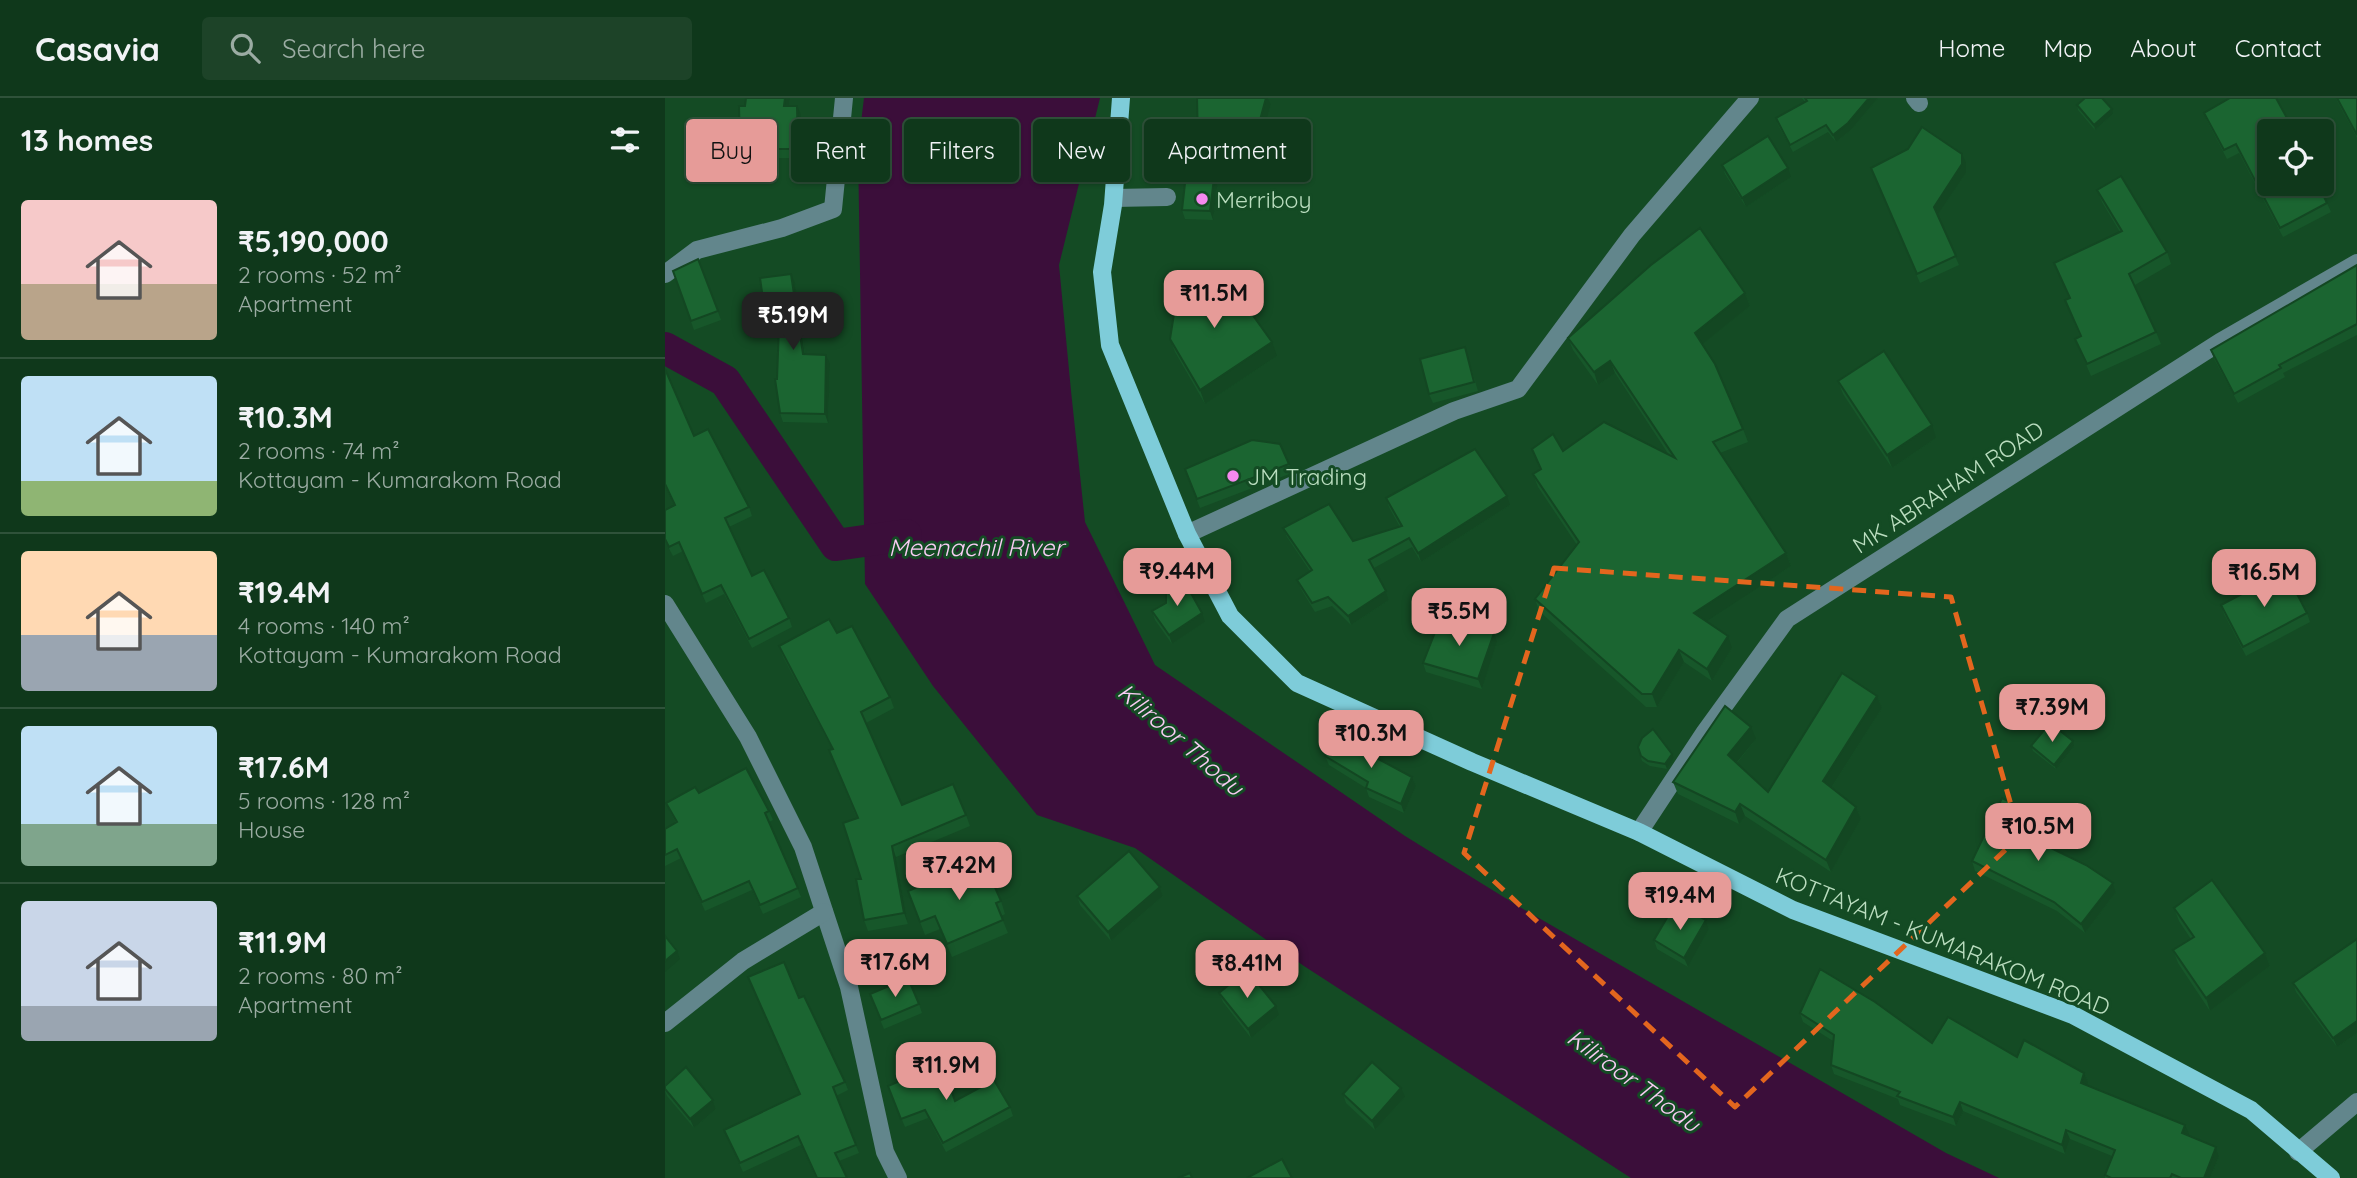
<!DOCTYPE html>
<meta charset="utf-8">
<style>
:root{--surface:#0f381b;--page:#1d4328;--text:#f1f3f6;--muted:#9baca3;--line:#2f523a;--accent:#e69b98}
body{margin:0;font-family:Quicksand,sans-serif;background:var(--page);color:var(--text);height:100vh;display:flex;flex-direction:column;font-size:26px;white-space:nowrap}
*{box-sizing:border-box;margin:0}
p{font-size:23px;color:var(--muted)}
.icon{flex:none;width:38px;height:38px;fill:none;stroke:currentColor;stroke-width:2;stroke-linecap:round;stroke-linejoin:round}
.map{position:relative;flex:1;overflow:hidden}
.side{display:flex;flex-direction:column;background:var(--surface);width:665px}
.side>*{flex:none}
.banner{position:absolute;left:21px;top:21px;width:665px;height:63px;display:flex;gap:14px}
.controls{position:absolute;left:1592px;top:21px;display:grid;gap:14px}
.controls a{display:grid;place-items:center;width:77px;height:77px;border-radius:7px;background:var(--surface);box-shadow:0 2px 5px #0004,0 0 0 2px var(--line);font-size:35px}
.price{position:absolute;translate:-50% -60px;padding:0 16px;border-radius:14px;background:var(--accent);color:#111;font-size:23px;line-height:46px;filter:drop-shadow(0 2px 4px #0008)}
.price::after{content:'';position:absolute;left:50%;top:42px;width:21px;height:16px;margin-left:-10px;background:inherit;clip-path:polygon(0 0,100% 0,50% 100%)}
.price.on{background:#222;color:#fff}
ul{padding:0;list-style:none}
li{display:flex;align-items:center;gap:21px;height:175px;padding:0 21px}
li+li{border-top:2px solid var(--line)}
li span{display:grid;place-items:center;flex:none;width:196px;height:140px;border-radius:7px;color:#555}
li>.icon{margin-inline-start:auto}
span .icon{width:84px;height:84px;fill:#fffc;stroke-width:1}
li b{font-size:30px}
h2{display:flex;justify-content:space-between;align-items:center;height:84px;padding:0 21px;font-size:30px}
.chip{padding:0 24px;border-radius:7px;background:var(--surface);box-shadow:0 2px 5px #0004,0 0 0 2px var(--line);font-size:24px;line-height:63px}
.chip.on{background:var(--accent);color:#111}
header{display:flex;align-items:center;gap:42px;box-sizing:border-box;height:98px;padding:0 35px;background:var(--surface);border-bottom:2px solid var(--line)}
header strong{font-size:33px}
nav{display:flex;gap:38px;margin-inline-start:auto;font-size:24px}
.search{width:490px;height:63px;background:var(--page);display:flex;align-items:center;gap:18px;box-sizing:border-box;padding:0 24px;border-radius:7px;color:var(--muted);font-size:26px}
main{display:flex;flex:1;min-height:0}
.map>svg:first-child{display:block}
</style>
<header>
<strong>Casavia</strong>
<div class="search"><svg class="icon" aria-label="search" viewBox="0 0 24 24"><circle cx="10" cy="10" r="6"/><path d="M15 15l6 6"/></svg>Search here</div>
<nav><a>Home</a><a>Map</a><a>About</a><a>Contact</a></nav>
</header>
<main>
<section class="side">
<h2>13 homes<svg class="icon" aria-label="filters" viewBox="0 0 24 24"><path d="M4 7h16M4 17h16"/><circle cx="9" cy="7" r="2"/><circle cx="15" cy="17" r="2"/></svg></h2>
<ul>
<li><span style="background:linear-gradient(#f6c9c9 60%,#b9a48a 0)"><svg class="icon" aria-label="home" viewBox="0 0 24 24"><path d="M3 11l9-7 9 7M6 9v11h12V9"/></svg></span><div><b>₹5,190,000</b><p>2 rooms · 52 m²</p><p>Apartment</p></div></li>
<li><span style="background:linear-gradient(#bfe0f5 75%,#8fb573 0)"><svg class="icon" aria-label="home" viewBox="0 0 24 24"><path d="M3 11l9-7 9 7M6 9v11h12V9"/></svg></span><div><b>₹10.3M</b><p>2 rooms · 74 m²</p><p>Kottayam - Kumarakom Road</p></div></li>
<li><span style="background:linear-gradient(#ffd9b3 60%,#9aa5b1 0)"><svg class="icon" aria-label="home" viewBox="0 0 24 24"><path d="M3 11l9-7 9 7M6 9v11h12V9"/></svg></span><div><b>₹19.4M</b><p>4 rooms · 140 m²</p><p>Kottayam - Kumarakom Road</p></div></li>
<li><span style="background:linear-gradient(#bfe0f5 70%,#7fa58c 0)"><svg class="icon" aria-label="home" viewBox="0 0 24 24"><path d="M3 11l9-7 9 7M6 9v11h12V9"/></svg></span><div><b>₹17.6M</b><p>5 rooms · 128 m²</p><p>House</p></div></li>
<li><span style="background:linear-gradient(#c9d6e8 75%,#9aa5b1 0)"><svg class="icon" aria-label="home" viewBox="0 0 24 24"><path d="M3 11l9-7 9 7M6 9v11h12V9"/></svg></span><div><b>₹11.9M</b><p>2 rooms · 80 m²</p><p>Apartment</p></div></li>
</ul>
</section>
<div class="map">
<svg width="1692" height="1080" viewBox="0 0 1692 1080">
<rect width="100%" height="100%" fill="#144b24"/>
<polygon fill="#3b0e3a" points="199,0 435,0 394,167 406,293 420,424 490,567 740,738 858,811 1281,1055 1334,1080 966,1080 639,868 470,750 372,717 268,588 200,486 193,49"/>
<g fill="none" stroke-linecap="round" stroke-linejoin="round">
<polyline stroke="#3b0e3a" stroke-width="32" points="0,250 60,283 171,447 241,437"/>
<g stroke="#62868c" stroke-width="18">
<polyline points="1250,0 1254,5"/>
<polyline points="449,100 502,99"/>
<polyline points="0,176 32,152 117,130 168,111 179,0"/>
<polyline points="522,436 789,313 853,291 967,137 1085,0"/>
<polyline points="0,506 83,639 138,749 184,889 220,1054 233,1080"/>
<polyline points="974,734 1040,634 1122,521 1555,244 1692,165"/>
<polyline points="0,925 78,863 159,814"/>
<polyline points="1633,1054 1692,1004"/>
</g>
<polyline stroke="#7eccd9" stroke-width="18" points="456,0 448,107 437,174 445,247 522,436 565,518 632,585 807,664 974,734 1128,812 1408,917 1586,1012 1666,1080"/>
</g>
<g fill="#17572a">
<polygon points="81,0 125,0 124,8 136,17 136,60 78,60 75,51"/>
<polygon points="601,0 603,0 606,6 593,53 536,53 533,44"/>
<polygon points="1137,0 1213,0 1186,32 1171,44 1163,34 1128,54 1113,27 1111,20 1140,4"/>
<polygon points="1671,0 1692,0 1692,40 1672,3"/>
<polygon points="1412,7 1448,16 1430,32 1413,12"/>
<polygon points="1539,15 1605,33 1662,105 1666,114 1618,139 1574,55 1562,61 1542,23"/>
<polygon points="1301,65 1301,75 1272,118 1294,167 1255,185 1206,70"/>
<polygon points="1057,67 1126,79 1081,109 1060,76"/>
<polygon points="553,81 548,122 520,121 517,112"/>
<polygon points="1432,92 1502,154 1506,166 1470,187 1491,234 1496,246 1426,278 1410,241 1415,239 1400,202 1404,200 1389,165 1455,134 1437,104"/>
<polygon points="33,161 56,222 29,232 8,173"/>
<polygon points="1692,167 1692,237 1618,275 1620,279 1573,305 1549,261 1546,252"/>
<polygon points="130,185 140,256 165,266 163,325 118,324 115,315 113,237 105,238 102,229"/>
<polygon points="1080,195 1085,208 1037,246 1078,331 1083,344 1055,355 1121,455 1126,468 1041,523 1067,550 1047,583 1019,564 992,609 981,609 874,513 870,501 912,447 873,389 868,376 875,371 867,351 1004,357 950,275 933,287 908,252 903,240"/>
<polygon points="505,241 612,258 540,306 510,254"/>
<polygon points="800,249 813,293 768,305 764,296"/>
<polygon points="0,271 29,338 84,409 87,418 64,429 87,478 124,520 127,529 87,550 59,496 41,505 18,453 8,458 0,443 0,412 9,407 0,388"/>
<polygon points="1173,283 1271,340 1227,370 1178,296"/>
<polygon points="624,366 627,375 535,410 520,371"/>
<polygon points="721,400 845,407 756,464 747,449 709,470 721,493 724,502 686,527 667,508 650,514 636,491 632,482 645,473 622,439 618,430 688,443 735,429 724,409"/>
<polygon points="1556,507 1642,515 1645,524 1581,558 1559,516"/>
<polygon points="487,513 540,524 507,546 490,522"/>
<polygon points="172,535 225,599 229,610 201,625 237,707 301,717 305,728 231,759 243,826 203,833 199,822 192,721 168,663 164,652 167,651 118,559 114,548"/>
<polygon points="832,544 817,591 761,574 758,565"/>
<polygon points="1212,598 1217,610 1167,689 1191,709 1196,721 1166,774 1080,718 1074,726 1013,696 1008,684 1091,641 1072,665 1103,694"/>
<polygon points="1366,648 1409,648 1391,671 1368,653"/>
<polygon points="973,649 1009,660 1002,671 985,668 977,663"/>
<polygon points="660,658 747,679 751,688 739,715 704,699 701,690 664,667"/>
<polygon points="34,695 104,713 108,722 104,724 136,799 98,816 87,792 40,813 16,760 0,768 0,731 11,725 5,714 1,705"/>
<polygon points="1378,728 1371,743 1448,785 1451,794 1420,835 1392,813 1310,773 1307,763"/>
<polygon points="495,789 498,798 446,843 415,807 412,798"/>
<polygon points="243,793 336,803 340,816 336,818 343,835 287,859 275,831 260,837"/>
<polygon points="1509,810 1600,855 1605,868 1545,913 1513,865 1508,852 1526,841 1514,823"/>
<polygon points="1014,818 1041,822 1044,831 1023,869 992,851 989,842"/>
<polygon points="1692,841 1692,935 1672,949 1631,894 1628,885"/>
<polygon points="83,879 134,900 180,984 183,992 171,998 194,1055 174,1063 182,1080 151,1080 136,1047 78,1074 59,1032 134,996"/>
<polygon points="554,895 614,917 586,940 558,904"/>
<polygon points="208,905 254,906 257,915 219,931"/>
<polygon points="1135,915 1267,945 1352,959 1419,975 1423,984 1421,987 1520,1027 1523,1037 1551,1049 1554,1058 1545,1080 1440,1080 1440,1077 1447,1058 1405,1041 1400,1056 1298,1013 1291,1028 1235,1007 1233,1001 1169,976 1166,967 1168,943 1138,924"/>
<polygon points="0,988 48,1002 51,1011 29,1030 2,998 0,993"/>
<polygon points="223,988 290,1003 345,1009 348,1018 281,1054 263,1020 240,1029"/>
<polygon points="678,996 740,999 710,1032 681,1005"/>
</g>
<g fill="#134722">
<polygon points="120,0 125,0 123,17 119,8"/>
<polygon points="601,0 603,0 606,6 593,53 589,44"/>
<polygon points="1204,0 1213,0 1186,32 1171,44 1168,37"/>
<polygon points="132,8 136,17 136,60 133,51"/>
<polygon points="1447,11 1448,16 1430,32 1429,27"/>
<polygon points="1297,56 1301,65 1301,75 1272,118 1269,109"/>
<polygon points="1123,70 1126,79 1081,109 1077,100"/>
<polygon points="550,72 553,81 548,122 545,113"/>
<polygon points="126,176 130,185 141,265 138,256"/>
<polygon points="1080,195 1085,208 1035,248 1030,235"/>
<polygon points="607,244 612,258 540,306 535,292"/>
<polygon points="161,257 165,266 163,325 160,316"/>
<polygon points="945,263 950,275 933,287 929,274"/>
<polygon points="1267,327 1271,340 1227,370 1222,357"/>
<polygon points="842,398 845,407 756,464 753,455"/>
<polygon points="1121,455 1126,468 1034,528 1029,515"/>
<polygon points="721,493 724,502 686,527 683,518"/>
<polygon points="537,515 540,524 507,546 504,537"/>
<polygon points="829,535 832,544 817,591 813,581"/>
<polygon points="1063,538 1067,550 1047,583 1042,571"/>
<polygon points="1014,552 1019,564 992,609 987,596"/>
<polygon points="1212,598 1217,610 1163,695 1158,683"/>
<polygon points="1086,629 1091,641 1068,669 1063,657"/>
<polygon points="1408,643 1409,648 1391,671 1389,667"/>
<polygon points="1007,656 1009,660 1002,671 1000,666"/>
<polygon points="747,679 751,688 739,715 736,706"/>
<polygon points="1075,706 1080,718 1074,726 1070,714"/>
<polygon points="1191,709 1196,721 1166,774 1161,762"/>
<polygon points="1375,719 1378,728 1368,749 1365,740"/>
<polygon points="227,748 231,759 243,826 239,815"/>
<polygon points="1448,785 1451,794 1420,835 1416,826"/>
<polygon points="495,789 498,798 446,843 443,834"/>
<polygon points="1041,822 1044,831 1023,869 1019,860"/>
<polygon points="12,853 15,861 0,874 0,863"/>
<polygon points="1600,855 1605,868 1545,913 1541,900"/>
<polygon points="611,908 614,917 586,940 583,931"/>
<polygon points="1692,923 1692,935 1672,949 1668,940"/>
<polygon points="1419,975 1423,984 1419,994 1416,985"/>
<polygon points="736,990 740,999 710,1032 707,1023"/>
<polygon points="48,1002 51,1011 29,1030 25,1021"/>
<polygon points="1295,1004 1298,1013 1291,1028 1288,1019"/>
<polygon points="1520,1027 1524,1036 1521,1044 1517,1035"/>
<polygon points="1401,1032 1405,1041 1400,1056 1397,1047"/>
<polygon points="1551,1049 1554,1058 1545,1080 1539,1080"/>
</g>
<g fill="#1b6531" stroke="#134722" stroke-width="2">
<polygon points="81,0 120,0 119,8 132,8 133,51 75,51 74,8 80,8"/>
<polygon points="532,0 601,0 589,44 533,44"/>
<polygon points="1140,0 1204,0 1183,25 1168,37 1161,27 1125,47 1111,20 1142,3"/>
<polygon points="1420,0 1437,0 1447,11 1429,27 1412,7"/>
<polygon points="1565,0 1611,0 1629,33 1605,33 1605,86 1653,86 1662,105 1615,130 1571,46 1559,52 1539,15"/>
<polygon points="1672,0 1692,0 1692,37"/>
<polygon points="1257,29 1297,56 1297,66 1269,109 1291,158 1252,176 1206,70 1243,51"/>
<polygon points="1103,38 1123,70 1077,100 1057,67"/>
<polygon points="522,68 550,72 545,113 517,112"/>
<polygon points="1456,78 1502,154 1464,176 1491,234 1422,266 1410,241 1416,238 1400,202 1405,200 1389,165 1457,133 1432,92"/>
<polygon points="1035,130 1080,195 1030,235 1050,266 1078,331 1048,344 1121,455 1029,515 1063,538 1042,571 1014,552 987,596 977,596 870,501 914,444 868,376 876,371 867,351 888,336 898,353 939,324 1010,360 945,263 929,274 903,240 986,167"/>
<polygon points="33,161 53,213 26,223 8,173"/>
<polygon points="1692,167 1692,226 1614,267 1616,270 1569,296 1546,252"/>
<polygon points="556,173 607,244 535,292 505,241 512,197"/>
<polygon points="126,176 138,256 161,257 160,316 115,315 110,281 112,281 114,228 102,229 95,180"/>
<polygon points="800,249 809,284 764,296 755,261"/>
<polygon points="1219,253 1267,327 1222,357 1173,283"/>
<polygon points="0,271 29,338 43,331 84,409 60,420 87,478 99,472 124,520 84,541 56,487 37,496 14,444 4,449 0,441 0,412 10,407 0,386"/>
<polygon points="587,342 615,346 624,366 532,401 520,371"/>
<polygon points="810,351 842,398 753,455 744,440 704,462 721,493 683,518 663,499 647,505 632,482 647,472 618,430 664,406 688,443 737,428 721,400"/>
<polygon points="1620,473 1642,515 1578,549 1556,507"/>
<polygon points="501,482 522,488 537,515 504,537 487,513 501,505"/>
<polygon points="776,519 829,535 813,581 758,565"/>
<polygon points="164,521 172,535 187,528 225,599 196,614 237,707 288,686 301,717 227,748 239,815 199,822 191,781 196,781 178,725 193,720 164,652 168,651 114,548"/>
<polygon points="1177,575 1212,598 1158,683 1191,709 1161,762 1075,706 1070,714 1008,684 1060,608 1086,629 1063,657 1103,694"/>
<polygon points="1385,625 1408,643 1389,667 1366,648"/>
<polygon points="988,631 1007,656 1000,666 983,663 976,658 973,649 977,640"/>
<polygon points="672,639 747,679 736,706 701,690 703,684 660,658"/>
<polygon points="81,670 104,713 100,715 133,790 95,807 84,783 37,804 12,751 0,757 0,731 12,724 1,705 30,689 34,695"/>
<polygon points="1337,700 1375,719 1365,740 1421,767 1448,785 1416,826 1389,804 1307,763"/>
<polygon points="464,753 495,789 443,834 412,798"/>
<polygon points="318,762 336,803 331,805 338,822 282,846 270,818 255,824 243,793"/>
<polygon points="1547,782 1600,855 1541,900 1508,852 1529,839 1509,810"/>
<polygon points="1021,811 1041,822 1019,860 989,842 1006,813 1014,818"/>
<polygon points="0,838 12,853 0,863"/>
<polygon points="1692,841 1692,923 1668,940 1628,885"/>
<polygon points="119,864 134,900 139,898 180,984 168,989 191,1047 170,1055 182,1080 152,1080 133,1038 75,1065 59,1032 135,996 83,879"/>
<polygon points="1155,871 1210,904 1267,945 1283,919 1352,959 1359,942 1419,975 1416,985 1520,1027 1517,1035 1551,1049 1539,1080 1516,1080 1507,1076 1505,1080 1446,1080 1440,1077 1450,1052 1401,1032 1397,1047 1295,1004 1288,1019 1232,998 1235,994 1166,967 1169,937 1135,915"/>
<polygon points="582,872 611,908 583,931 554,895"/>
<polygon points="243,880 254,906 216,922 205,896"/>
<polygon points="707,964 736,990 707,1023 678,996"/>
<polygon points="277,965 290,1003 329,982 345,1009 278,1045 260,1012 236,1021 223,988"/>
<polygon points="21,969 48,1002 25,1021 0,991 0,988"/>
<polygon points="617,1061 627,1080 582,1080"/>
<polygon points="525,1075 527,1080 513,1080"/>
</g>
<path fill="none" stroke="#e3661e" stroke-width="5" stroke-dasharray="14 9" stroke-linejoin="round" d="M889,470L1286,499L1355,738L1070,1009L799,755Z"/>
<g fill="#f589ef" stroke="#144b24" stroke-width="2.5">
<circle cx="537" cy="101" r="7"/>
<circle cx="568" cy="378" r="7"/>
</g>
<g text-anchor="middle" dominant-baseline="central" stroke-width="6" stroke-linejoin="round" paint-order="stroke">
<g font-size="23" fill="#baddbf" stroke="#144b24" text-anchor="start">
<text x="551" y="101">Merriboy</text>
<text x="582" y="378">JM Trading</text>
</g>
<g font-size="23" fill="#baddbf" stroke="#144b24">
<text transform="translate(1283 389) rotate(-33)">MK ABRAHAM ROAD</text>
<text transform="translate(1278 843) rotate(22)">KOTTAYAM - KUMARAKOM ROAD</text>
</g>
<g font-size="24" font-style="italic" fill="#faccf5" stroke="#144b24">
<text x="311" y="449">Meenachil River</text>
<text transform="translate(516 641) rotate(41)">Kiliroor Thodu</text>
<text transform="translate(969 982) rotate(36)">Kiliroor Thodu</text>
</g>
</g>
</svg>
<div class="controls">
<a><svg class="icon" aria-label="locate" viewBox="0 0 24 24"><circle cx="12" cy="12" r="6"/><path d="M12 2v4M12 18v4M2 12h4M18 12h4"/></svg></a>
</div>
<b class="price" style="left:549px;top:232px">₹11.5M</b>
<b class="price on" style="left:128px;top:254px">₹5.19M</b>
<b class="price" style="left:512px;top:510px">₹9.44M</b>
<b class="price" style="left:1599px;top:511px">₹16.5M</b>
<b class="price" style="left:794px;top:550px">₹5.5M</b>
<b class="price" style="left:1387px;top:646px">₹7.39M</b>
<b class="price" style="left:706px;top:672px">₹10.3M</b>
<b class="price" style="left:1373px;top:765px">₹10.5M</b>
<b class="price" style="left:294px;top:804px">₹7.42M</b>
<b class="price" style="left:1015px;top:834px">₹19.4M</b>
<b class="price" style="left:230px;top:901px">₹17.6M</b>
<b class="price" style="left:582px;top:902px">₹8.41M</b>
<b class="price" style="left:281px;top:1004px">₹11.9M</b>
<div class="banner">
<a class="chip on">Buy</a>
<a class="chip">Rent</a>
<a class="chip">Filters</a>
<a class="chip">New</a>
<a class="chip">Apartment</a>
</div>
</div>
</main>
